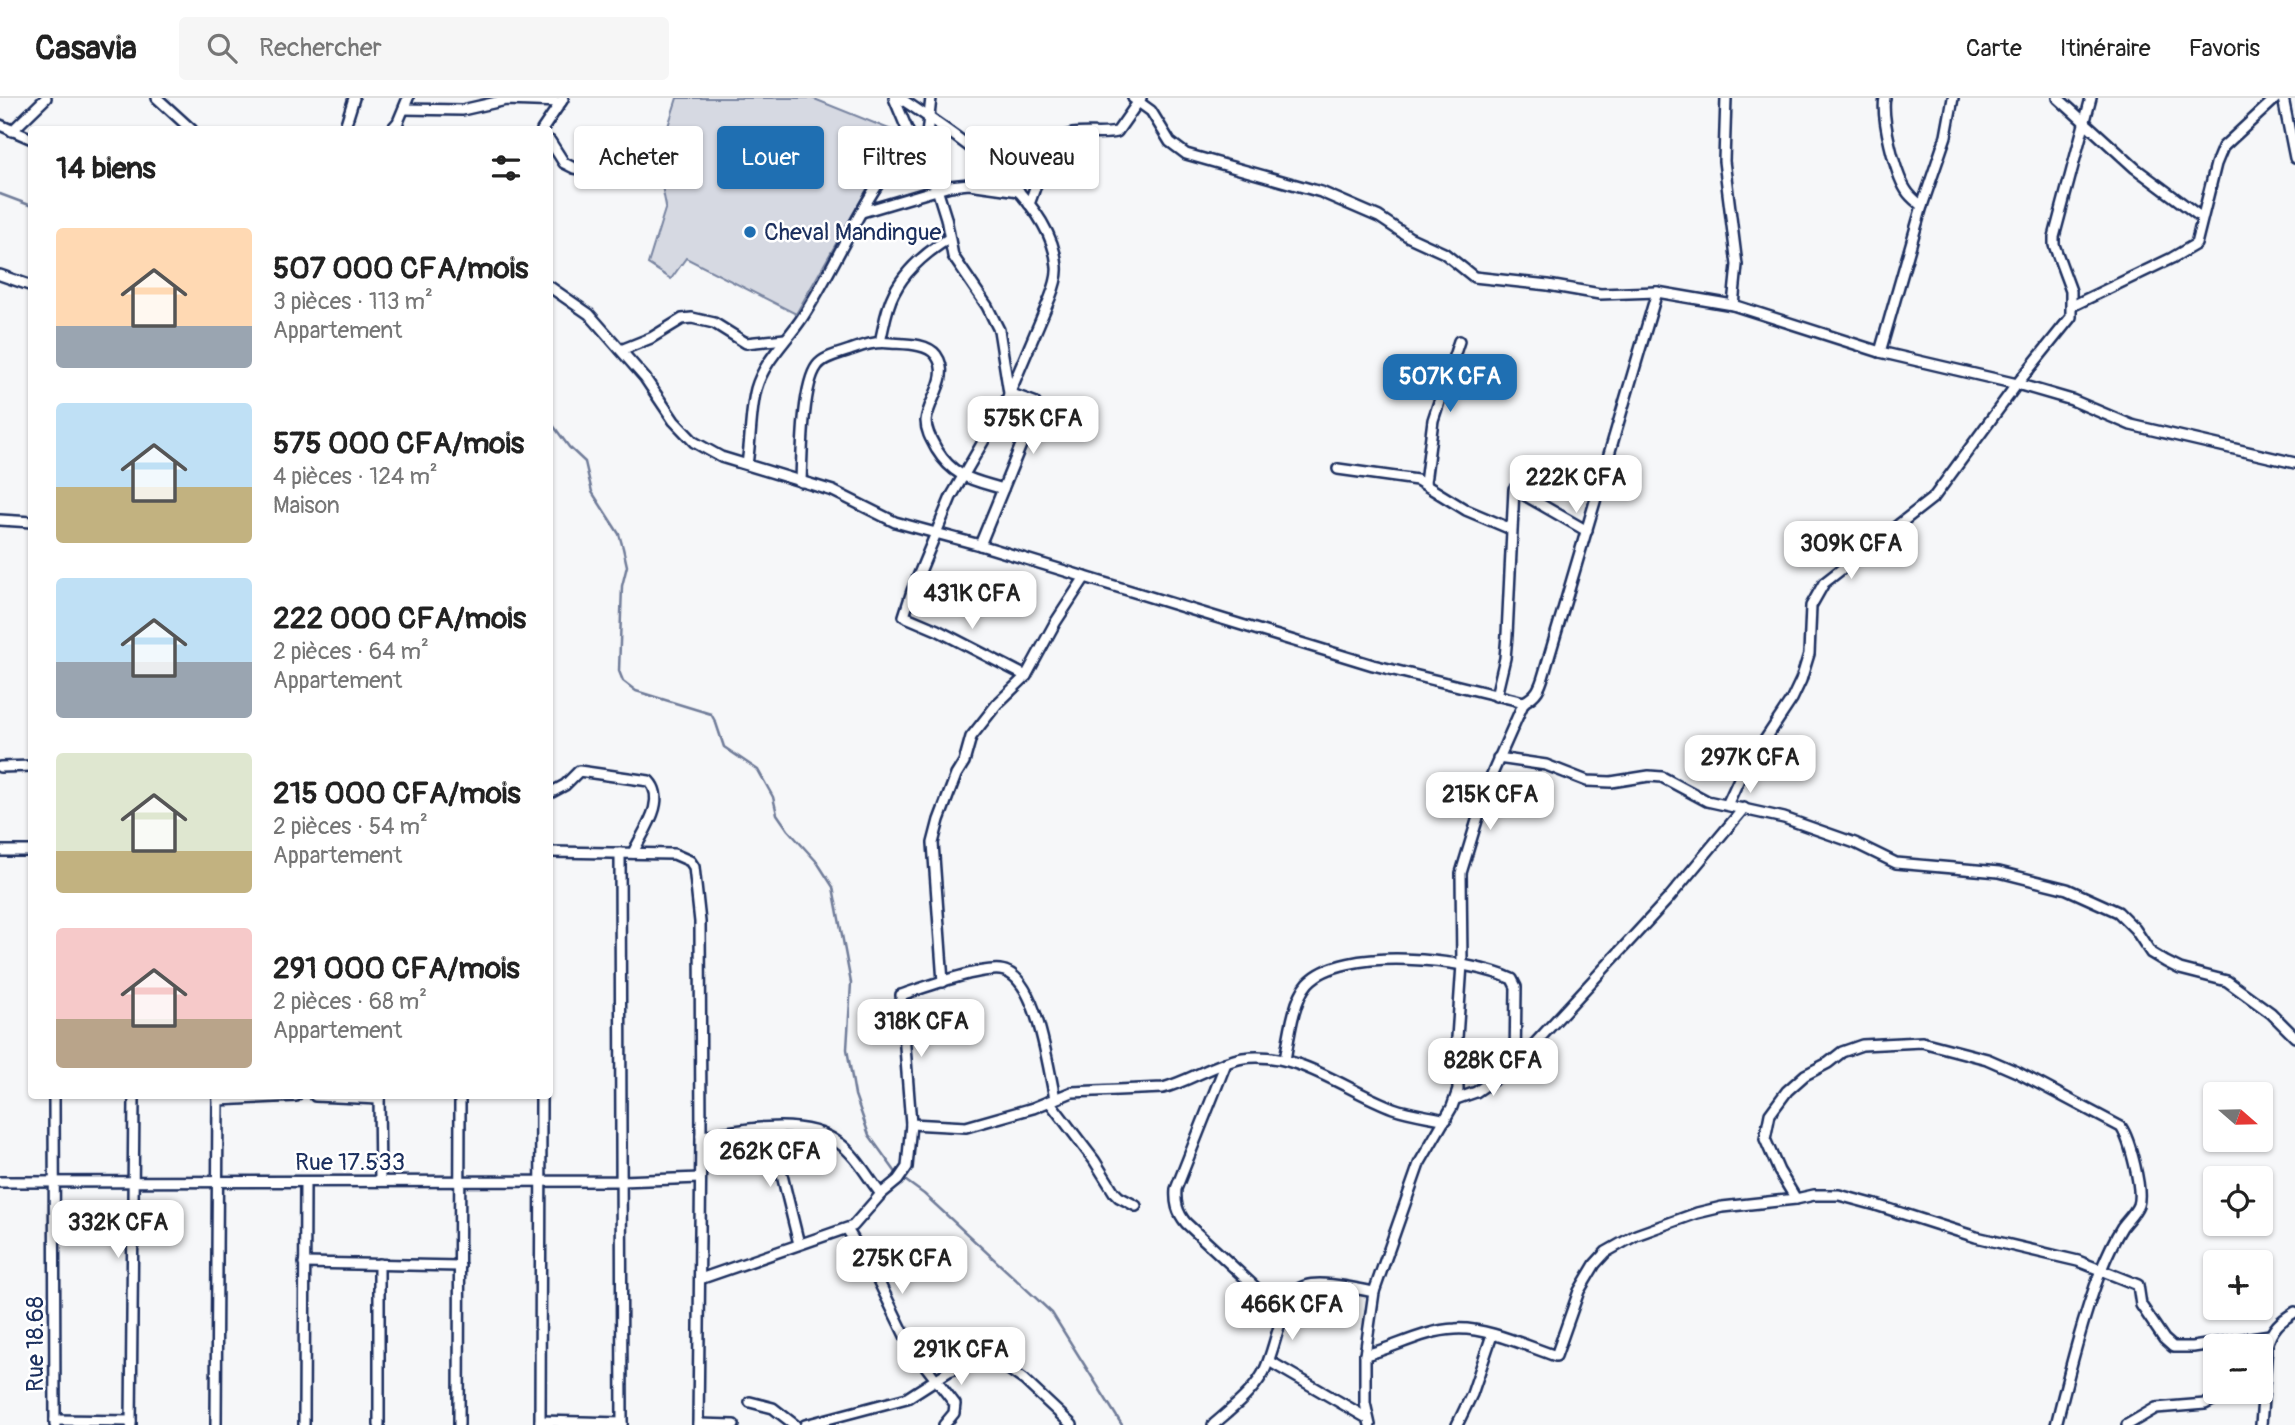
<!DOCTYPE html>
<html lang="fr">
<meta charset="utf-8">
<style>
:root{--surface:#fff;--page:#f6f6f6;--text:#222;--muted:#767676;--line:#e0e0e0;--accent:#1f6fb2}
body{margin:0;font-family:Pangolin,sans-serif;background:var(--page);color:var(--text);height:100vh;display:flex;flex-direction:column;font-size:26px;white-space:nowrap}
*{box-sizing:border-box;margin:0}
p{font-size:23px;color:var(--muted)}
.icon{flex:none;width:38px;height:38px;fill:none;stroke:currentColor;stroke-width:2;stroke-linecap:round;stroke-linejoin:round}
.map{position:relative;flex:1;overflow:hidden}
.sheet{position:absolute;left:28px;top:28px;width:525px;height:973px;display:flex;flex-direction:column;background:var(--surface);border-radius:7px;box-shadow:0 2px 5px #0004}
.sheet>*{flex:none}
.banner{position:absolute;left:574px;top:28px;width:665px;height:63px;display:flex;gap:14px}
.needle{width:46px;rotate:110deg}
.fabs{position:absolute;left:2203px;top:984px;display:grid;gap:14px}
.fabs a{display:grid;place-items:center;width:70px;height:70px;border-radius:7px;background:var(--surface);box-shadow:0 2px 5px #0004;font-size:35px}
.price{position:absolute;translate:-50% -60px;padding:0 16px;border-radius:14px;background:#fff;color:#222;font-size:23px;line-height:46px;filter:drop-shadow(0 2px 4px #0008)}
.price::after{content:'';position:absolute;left:50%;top:42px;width:21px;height:16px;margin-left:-10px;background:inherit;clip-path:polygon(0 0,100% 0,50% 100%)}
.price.on{background:var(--accent);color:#fff}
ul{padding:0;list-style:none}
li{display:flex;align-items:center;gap:21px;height:175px;padding:0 28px}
li span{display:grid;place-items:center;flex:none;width:196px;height:140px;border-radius:7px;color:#555}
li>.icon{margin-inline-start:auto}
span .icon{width:84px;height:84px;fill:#fffc;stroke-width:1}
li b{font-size:30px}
h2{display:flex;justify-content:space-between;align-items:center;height:84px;padding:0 28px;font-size:30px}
.tag{padding:0 24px;border-radius:7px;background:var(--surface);box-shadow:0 2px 5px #0004;font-size:24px;line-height:63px}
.tag.on{background:var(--accent);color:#fff}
header{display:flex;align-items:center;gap:42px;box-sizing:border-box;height:98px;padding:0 35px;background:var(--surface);border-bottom:2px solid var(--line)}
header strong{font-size:33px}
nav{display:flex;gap:38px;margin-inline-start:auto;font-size:24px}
.search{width:490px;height:63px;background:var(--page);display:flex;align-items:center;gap:18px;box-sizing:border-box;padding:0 24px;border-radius:7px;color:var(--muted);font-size:26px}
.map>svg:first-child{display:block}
</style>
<header>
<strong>Casavia</strong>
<div class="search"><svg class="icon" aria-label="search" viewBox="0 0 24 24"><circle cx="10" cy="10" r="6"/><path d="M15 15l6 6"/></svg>Rechercher</div>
<nav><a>Carte</a><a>Itinéraire</a><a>Favoris</a></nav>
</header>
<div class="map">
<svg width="2295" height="1327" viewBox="0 0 2295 1327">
<rect width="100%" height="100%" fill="#f6f7f9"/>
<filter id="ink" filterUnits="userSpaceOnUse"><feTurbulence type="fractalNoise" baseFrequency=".0143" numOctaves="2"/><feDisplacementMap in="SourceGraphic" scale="14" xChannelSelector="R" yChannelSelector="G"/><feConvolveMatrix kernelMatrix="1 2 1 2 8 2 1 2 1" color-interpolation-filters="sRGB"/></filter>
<g filter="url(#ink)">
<polygon fill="#d6d9e2" stroke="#7884a0" stroke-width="2" points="677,0 812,0 899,35 796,216 686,160 671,181 648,166 666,108 657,63"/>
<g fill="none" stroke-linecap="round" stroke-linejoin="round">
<g stroke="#707c99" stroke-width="2.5">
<polyline points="0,96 32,108"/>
<polyline points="550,323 569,349 585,364 592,394 619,436 623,450 627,468 622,488 619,573 623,583 636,593 711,616 716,625 724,649 758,672 773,699 777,716 788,732 817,764 833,789 851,885 847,951 855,997 869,1037 897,1076"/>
<polyline points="902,1080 924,1096 1052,1215 1122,1327"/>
</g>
<defs>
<g id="street">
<polyline points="157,0 192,32"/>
<polyline points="894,0 912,43 937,91 946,120 953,158 987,208 999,232 1009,295 1034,304 1037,308 980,447"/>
<path d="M900,0C953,36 1052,98 1057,169C1058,179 1054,190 1050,200L1005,306L951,399L912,493L904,518L937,532L1026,578"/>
<polyline points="1133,0 1151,13 1170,44 1186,56 1321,94 1379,119 1409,139 1444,155 1474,179 1548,187 1600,196 1657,194"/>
<polyline points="1726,0 1724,63 1737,167 1733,207"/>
<polyline points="2058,0 2135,70 2202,120"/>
<polyline points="2283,0 2295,60"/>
<polyline points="404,11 462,12 506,2 561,4"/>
<polyline points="0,27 32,41"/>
<polyline points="344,32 354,0"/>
<polyline points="391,32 398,24 408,0"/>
<polyline points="542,32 563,1"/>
<polyline points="12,33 46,0"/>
<polyline points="550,43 564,65 574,70 614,77"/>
<polyline points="924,64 931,0"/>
<path d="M1029,106C1038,85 1047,41 1072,36C1087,34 1103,37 1117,34L1141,0"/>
<polyline points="1922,108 1946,38 1953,0"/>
<polyline points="862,114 950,88 969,86 1019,93"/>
<polyline points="0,177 32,188"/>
<path d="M550,189L589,216L645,280L674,323L694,344L721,359L833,393L895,424L980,447L1373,567L1524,604C1537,597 1540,590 1544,576L1657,194L1733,207L1880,254L2017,286L2072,302L2131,327L2295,365"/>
<polyline points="2072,208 2172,160 2196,146 2216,66 2223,49 2276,0"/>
<path d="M880,244C884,228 886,210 894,195C905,173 927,154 948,141"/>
<polyline points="621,252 651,240 682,221 692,220 714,225 746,245 785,241"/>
<path d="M1880,254L1922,108C1916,103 1910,99 1906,92C1895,75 1881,19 1885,0"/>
<path d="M747,366C751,342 750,315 756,291C764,263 786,244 802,220C839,164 865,90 912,43"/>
<polyline points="1338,371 1417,382 1466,412 1511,431"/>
<path d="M801,384C802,358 802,288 817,268C823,259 839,256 850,252C864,247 875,243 891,245C904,246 927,245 936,257C952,279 928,301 926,323C926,334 932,343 937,352C954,380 974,382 1003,391"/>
<polyline points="1425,385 1433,322 1459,243"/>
<polyline points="0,422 32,424"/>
<polyline points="1496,598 1505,560 1507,537 1514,391 1587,433"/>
<polyline points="1498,660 1546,667 1587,683 1611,684 1649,678 1662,679 1707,703 1784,720 1855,745 1896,765 1999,774 2067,791 2118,814 2135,831 2151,855 2166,864 2180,871 2227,883 2271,915 2295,939"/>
<polyline points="0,669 32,668"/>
<path d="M550,695L565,687L579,673L649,683C668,703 642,735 633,755"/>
<polyline points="1727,707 1739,681 1792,601 1801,582 1809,556 1811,508 1824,485 1934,399 2017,286 2071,219 2071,193 2054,147 2054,139 2091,0"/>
<polyline points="0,753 32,753"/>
<polyline points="550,754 674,756 690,763 694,769 700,824 701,1038 698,1327"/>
<polyline points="620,755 622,1327"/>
<polyline points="943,884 933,745 939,722 956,677 964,664 971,639 997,606 1026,578 1055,525 1085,479"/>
<path d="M1285,962C1289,940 1293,902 1308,885C1342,847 1470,861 1512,881L1516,889L1515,967"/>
<path d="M1226,965L1176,1091C1175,1105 1177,1114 1186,1125L1283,1215"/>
<polyline points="54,998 55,1327"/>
<polyline points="315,998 379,1001"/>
<polyline points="379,998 380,1083"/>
<polyline points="1456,1001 1476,994 1515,967 1668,801 1744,710"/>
<polyline points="218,1002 296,998"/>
<polyline points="1049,1003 1094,1062 1114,1094 1119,1099 1136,1108"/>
<path d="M911,1026L901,897C925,889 977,870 1000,872C1037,875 1048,971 1055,1000"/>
<polyline points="778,1030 781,1073 799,1146"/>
<path d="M701,1038C742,1032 803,1018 839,1045C856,1057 868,1080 881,1096"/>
<polyline points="0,1084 622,1083 700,1080"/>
<path d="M1796,1101L1779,1073L1765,1041L1770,1016L1787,993L1805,977L1828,965L1842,954L1862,947L1922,944L1987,961L2017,974L2121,1029C2130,1042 2143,1092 2138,1107C2135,1115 2127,1122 2122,1129C2114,1142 2107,1157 2101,1172C2082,1222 2069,1275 2056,1327"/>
<polyline points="847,1131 877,1180 910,1248 955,1306 954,1315 944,1327"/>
<polyline points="304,1165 460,1168"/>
<polyline points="379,1166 379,1327"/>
<path d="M700,1181L853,1128L881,1096L898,1082L907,1069L911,1026L966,1029L1033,1010L1072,994L1163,990C1190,983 1215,965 1243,960C1298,952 1344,992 1393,1010C1410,1016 1429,1018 1446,1022"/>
<path d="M1365,1257C1394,1250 1425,1232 1455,1231C1486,1229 1526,1248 1556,1258L1579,1193L1595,1166L1606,1154L1636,1137L1697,1115L1722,1109L1796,1101L1814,1097H1839L1876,1107L1976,1139L2078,1163L2138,1187L2141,1207L2164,1241L2173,1249H2193L2270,1237"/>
<polyline points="1269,1263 1367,1320"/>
<polyline points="750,1304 773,1310 795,1327"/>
<polyline points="55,1322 131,1323"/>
<polyline points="540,1323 622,1325"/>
<polyline points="698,1326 734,1327"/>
<polyline points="131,1327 134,998"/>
<polyline points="216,1327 218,998"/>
<polyline points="304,1327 305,1084"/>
<polyline points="459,1327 460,998"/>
<polyline points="540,1327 541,998"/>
<polyline points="805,1327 907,1300 949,1273 981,1262 990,1261 996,1262 1024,1282 1072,1327"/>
<path d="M1213,1327C1230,1312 1250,1297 1262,1277C1277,1253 1280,1195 1305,1188C1322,1182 1356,1191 1374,1194"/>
<polyline points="1370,1327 1365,1305 1365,1257 1374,1194 1419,1066 1452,1009 1458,992 1457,940 1462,866 1461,775 1489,683 1524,604"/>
<polyline points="1457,1327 1472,1296 1492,1237"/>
<polyline points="2127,1327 2156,1310 2205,1306 2230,1293"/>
<path d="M2261,1327L2267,1248C2272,1230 2280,1223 2295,1214"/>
</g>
</defs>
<use href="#street" stroke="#1b2f5e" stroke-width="14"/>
<use href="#street" stroke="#fff" stroke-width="9"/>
</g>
</g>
<circle fill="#1f6fb2" stroke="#fff" stroke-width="2.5" cx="750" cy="134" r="7"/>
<g text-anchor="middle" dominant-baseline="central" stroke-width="5" stroke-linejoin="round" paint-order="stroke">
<g font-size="24" fill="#1b2f5e" stroke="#fff" text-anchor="start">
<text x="764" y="134">Cheval Mandingue</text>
</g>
<g font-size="24" fill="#1b2f5e" stroke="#fff">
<text x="350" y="1064">Rue 17.533</text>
<text transform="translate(35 1246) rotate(-90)">Rue 18.68</text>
</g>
</g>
</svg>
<div class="fabs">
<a><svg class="needle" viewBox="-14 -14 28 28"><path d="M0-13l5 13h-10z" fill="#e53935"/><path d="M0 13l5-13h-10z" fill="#767676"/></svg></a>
<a><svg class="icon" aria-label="locate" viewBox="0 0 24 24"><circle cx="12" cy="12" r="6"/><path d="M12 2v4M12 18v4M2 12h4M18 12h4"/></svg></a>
<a>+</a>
<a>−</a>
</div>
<b class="price on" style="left:1450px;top:316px">507K CFA</b>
<b class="price" style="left:1033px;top:358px">575K CFA</b>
<b class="price" style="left:1576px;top:417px">222K CFA</b>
<b class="price" style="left:1851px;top:483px">309K CFA</b>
<b class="price" style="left:972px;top:533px">431K CFA</b>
<b class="price" style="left:1750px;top:697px">297K CFA</b>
<b class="price" style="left:1490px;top:734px">215K CFA</b>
<b class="price" style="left:921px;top:961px">318K CFA</b>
<b class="price" style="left:1493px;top:1000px">828K CFA</b>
<b class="price" style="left:770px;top:1091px">262K CFA</b>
<b class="price" style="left:118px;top:1162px">332K CFA</b>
<b class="price" style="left:902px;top:1198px">275K CFA</b>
<b class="price" style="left:1292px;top:1244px">466K CFA</b>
<b class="price" style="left:961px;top:1289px">291K CFA</b>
<div class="banner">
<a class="tag">Acheter</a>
<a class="tag on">Louer</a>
<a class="tag">Filtres</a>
<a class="tag">Nouveau</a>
</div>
<section class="sheet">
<h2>14 biens<svg class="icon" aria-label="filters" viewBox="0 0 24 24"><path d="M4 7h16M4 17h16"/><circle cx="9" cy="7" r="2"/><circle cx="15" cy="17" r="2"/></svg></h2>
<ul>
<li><span style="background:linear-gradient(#ffd9b3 70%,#9aa5b1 0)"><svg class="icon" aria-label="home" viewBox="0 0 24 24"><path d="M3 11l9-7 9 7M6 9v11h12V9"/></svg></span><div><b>507 000 CFA/mois</b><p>3 pièces · 113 m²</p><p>Appartement</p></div></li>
<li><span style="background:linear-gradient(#bfe0f5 60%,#c2b280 0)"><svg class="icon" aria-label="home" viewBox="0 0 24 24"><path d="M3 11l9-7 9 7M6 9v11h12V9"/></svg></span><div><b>575 000 CFA/mois</b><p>4 pièces · 124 m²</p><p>Maison</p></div></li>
<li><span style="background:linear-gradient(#bfe0f5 60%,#9aa5b1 0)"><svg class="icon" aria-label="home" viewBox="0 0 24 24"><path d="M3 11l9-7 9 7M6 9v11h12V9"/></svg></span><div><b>222 000 CFA/mois</b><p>2 pièces · 64 m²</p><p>Appartement</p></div></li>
<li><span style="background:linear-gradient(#dfe7d0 70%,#c2b280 0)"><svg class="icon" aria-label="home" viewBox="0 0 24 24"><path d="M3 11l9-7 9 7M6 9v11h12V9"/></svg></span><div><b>215 000 CFA/mois</b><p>2 pièces · 54 m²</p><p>Appartement</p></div></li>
<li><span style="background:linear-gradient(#f6c9c9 65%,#b9a48a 0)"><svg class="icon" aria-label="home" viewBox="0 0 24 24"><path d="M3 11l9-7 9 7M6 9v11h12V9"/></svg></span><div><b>291 000 CFA/mois</b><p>2 pièces · 68 m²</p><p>Appartement</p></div></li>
</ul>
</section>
</div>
